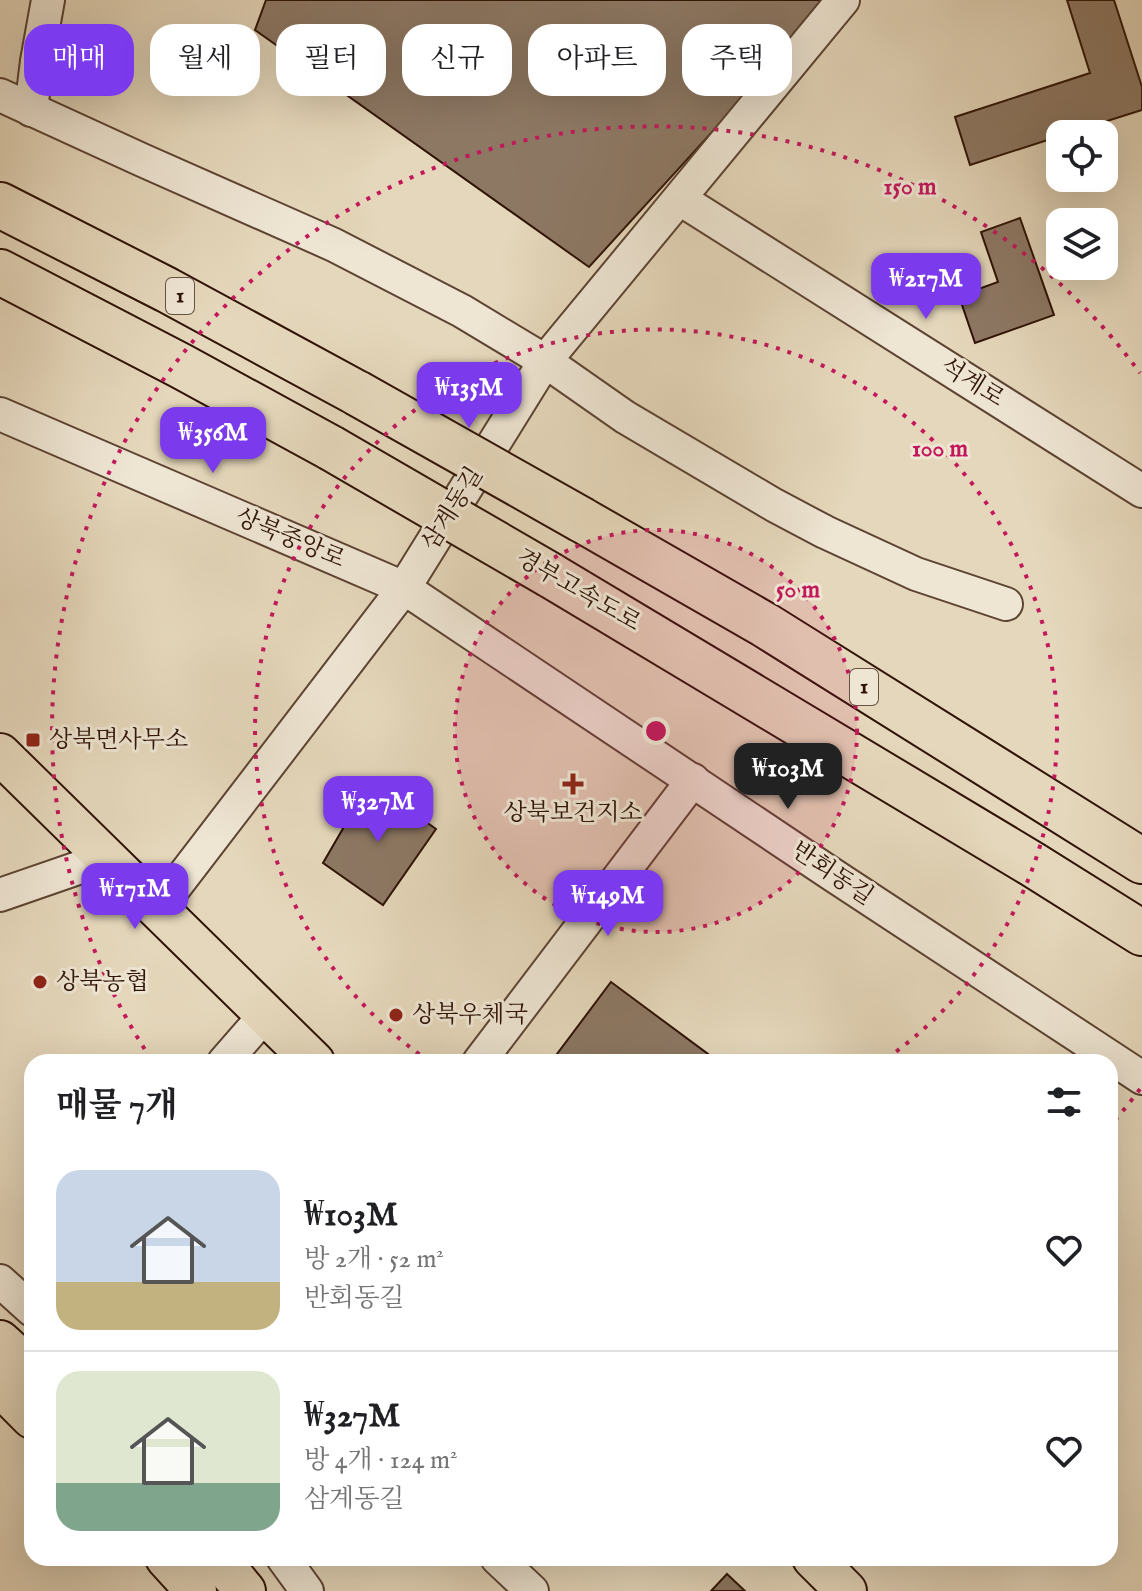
<!DOCTYPE html>
<html lang="ko">
<meta charset="utf-8">
<style>
:root{--surface:#fff;--page:#f2f2f2;--text:#202124;--muted:#757577;--line:#e0e0e0;--accent:#7c3aed}
body{margin:0;font-family:"IM FELL English","Noto Serif KR",serif;background:var(--page);color:var(--text);height:100vh;display:flex;flex-direction:column;font-size:30px;white-space:nowrap}
*{box-sizing:border-box;margin:0}
p{font-size:26px;color:var(--muted)}
.icon{flex:none;width:44px;height:44px;fill:none;stroke:currentColor;stroke-width:2;stroke-linecap:round;stroke-linejoin:round}
.map{position:relative;flex:1;overflow:hidden}
.details{position:absolute;left:24px;top:1054px;width:1094px;height:512px;display:flex;flex-direction:column;background:var(--surface);border-radius:24px;box-shadow:0 8px 32px #0002}
.details>*{flex:none}
.hud{position:absolute;left:24px;top:24px;width:1094px;height:72px;display:flex;gap:16px}
.controls{position:absolute;left:1046px;top:120px;display:grid;gap:16px}
.controls a{display:grid;place-items:center;width:72px;height:72px;border-radius:16px;background:var(--surface);box-shadow:0 8px 32px #0002;font-size:40px}
.price{position:absolute;translate:-50% -68px;padding:0 18px;border-radius:16px;background:var(--accent);color:#fff;font-size:26px;line-height:52px;filter:drop-shadow(0 2px 4px #0008)}
.price::after{content:'';position:absolute;left:50%;top:48px;width:24px;height:18px;margin-left:-12px;background:inherit;clip-path:polygon(0 0,100% 0,50% 100%)}
.price.current{background:#222;color:#fff}
ul{padding:0;list-style:none}
li{display:flex;align-items:center;gap:24px;height:200px;padding:0 32px}
li+li{border-top:2px solid var(--line)}
li span{display:grid;place-items:center;flex:none;width:224px;height:160px;border-radius:24px;color:#555}
li>.icon{margin-inline-start:auto}
span .icon{width:96px;height:96px;fill:#fffc;stroke-width:1}
li b{font-size:34px}
h2{display:flex;justify-content:space-between;align-items:center;height:96px;padding:0 32px;font-size:34px}
.pill{padding:0 28px;border-radius:24px;background:var(--surface);box-shadow:0 8px 32px #0002;font-size:28px;line-height:72px}
.pill.current{background:var(--accent);color:#fff}
.map>svg:first-child{display:block}
</style>
<div class="map">
<svg width="1142" height="1591" viewBox="0 0 1142 1591">
<rect width="100%" height="100%" fill="#e5d7bb"/>
<filter id="stains"><feTurbulence type="fractalNoise" baseFrequency=".0025" numOctaves="4"/><feColorMatrix values="0 0 0 0 .2 0 0 0 0 .09 0 0 0 0 .02 0 0 0 .5 -.17"/></filter>
<radialGradient id="worn" r=".72"><stop offset=".6" stop-color="#630" stop-opacity="0"/><stop offset="1" stop-color="#630" stop-opacity=".3"/></radialGradient>
<g fill="#8d7864" stroke="#2e1205" stroke-width="2">
<polygon points="266,0 818,0 827,6 589,267 255,30"/>
<polygon points="1067,0 1114,0 1142,87 1142,110 1066,134 1060,134 1060,136 970,165 955,117 1090,73"/>
<polygon points="1020,218 1054,315 975,343 959,296 998,282 981,232"/>
<polygon points="370,782 436,829 383,905 323,863"/>
<polygon points="611,982 708,1054 701,1062 551,1062"/>
<polygon points="727,1574 745,1591 711,1591"/>
</g>
<g fill="none" stroke-linecap="round" stroke-linejoin="round">
<defs>
<g id="minor">
<polyline points="0,95 142,160 334,245 462,311 545,361 625,417 774,505 825,532 916,574 1006,604"/>
<polyline points="31,110 37,61 48,0"/>
<polyline points="680,199 1142,491"/>
<polyline points="0,414 404,588 833,875 1142,1078"/>
<polyline points="0,895 107,858"/>
<polyline points="158,909 404,588 545,361 843,0"/>
<polyline points="224,1062 266,1014"/>
<polyline points="479,1062 693,780"/>
<polyline points="0,1281 32,1310"/>
<polyline points="283,1558 307,1591"/>
<polyline points="497,1558 532,1591"/>
</g>
<g id="major">
<polyline points="0,754 314,1062"/>
<polyline points="0,1341 32,1370"/>
<polyline points="0,1386 32,1418"/>
<polyline points="166,1558 196,1591"/>
<polyline points="218,1558 245,1591"/>
<polyline points="813,1558 846,1591"/>
</g>
<g id="highway">
<polyline points="0,205 167,290 357,393"/>
<polyline points="0,272 181,366 331,448"/>
<polyline points="582,520 765,625 1142,861"/>
<polyline points="550,575 1032,864 1142,933"/>
</g>
</defs>
<use href="#minor" stroke="#5c4332" stroke-width="36"/>
<use href="#major" stroke="#2e1205" stroke-width="44"/>
<use href="#highway" stroke="#2e1205" stroke-width="48"/>
<use href="#minor" stroke="#eee5d3" stroke-width="32"/>
<use href="#major" stroke="#e5d7bb" stroke-width="40"/>
<use href="#highway" stroke="#e5d7bb" stroke-width="44"/>
<defs>
<g id="highway-bridge">
<polyline points="357,393 582,520"/>
<polyline points="331,448 550,575"/>
</g>
</defs>
<use href="#highway-bridge" stroke="#2e1205" stroke-width="48" stroke-linecap="butt"/>
<use href="#highway-bridge" stroke="#e5d7bb" stroke-width="44"/>
</g>
<circle cx="656" cy="731" r="201" fill="#c2185b" fill-opacity=".12"/>
<g fill="none" stroke="#c2185b" stroke-width="4" stroke-dasharray="4 8">
<circle cx="656" cy="731" r="201"/>
<path d="M429 1061A401 401 0 1 1 883 1061"/>
<path d="M1140 1089A602 602 0 0 1 1110 1126M151 1059A602 602 0 0 1 1140 373"/>
</g>
<g fill="#8f2418" stroke="#eee5d3" stroke-width="3">
<rect x="25" y="732" width="16" height="16" rx="4"/>
<path d="M569 772h8v8h8v8h-8v8h-8v-8h-8v-8h8z"/>
<circle cx="40" cy="982" r="8"/>
<circle cx="396" cy="1015" r="8"/>
</g>
<g text-anchor="middle" dominant-baseline="central" stroke-width="6" stroke-linejoin="round" paint-order="stroke">
<g fill="#eee5d3" stroke="#685143" stroke-width="2">
<rect x="166" y="278" width="28" height="36" rx="6"/>
<rect x="850" y="669" width="28" height="36" rx="6"/>
</g>
<g font-size="22" font-weight="bold" fill="#2e1205">
<text x="180" y="296">1</text>
<text x="864" y="687">1</text>
</g>
<g font-size="24" fill="#2e1205" stroke="#eee5d3">
<text transform="translate(972 383) rotate(32)">석계로</text>
<text transform="translate(453 509) rotate(-58)">삼계동길</text>
<text transform="translate(290 539) rotate(23)">상북중앙로</text>
<text transform="translate(578 591) rotate(30)">경부고속도로</text>
<text transform="translate(832 874) rotate(34)">반회동길</text>
</g>
<g font-size="24" fill="#2e1205" stroke="#eee5d3" text-anchor="start">
<text x="49" y="740">상북면사무소</text>
<text x="573" y="813" text-anchor="middle">상북보건지소</text>
<text x="56" y="982">상북농협</text>
<text x="412" y="1015">상북우체국</text>
</g>
</g>
<circle cx="656" cy="731" r="12" fill="#c2185b" stroke="#eee5d3" stroke-width="4"/>
<g font-size="24" text-anchor="middle" font-weight="bold" fill="#c2185b" stroke="#eee5d3" stroke-width="6" stroke-linejoin="round" paint-order="stroke">
<text x="910" y="194">150 m</text>
<text x="940" y="456">100 m</text>
<text x="798" y="597">50 m</text>
</g>
<rect width="100%" height="100%" filter="url(#stains)"/>
<rect width="100%" height="100%" fill="url(#worn)"/>
</svg>
<div class="controls">
<a><svg class="icon" aria-label="locate" viewBox="0 0 24 24"><circle cx="12" cy="12" r="6"/><path d="M12 2v4M12 18v4M2 12h4M18 12h4"/></svg></a>
<a><svg class="icon" aria-label="layers" viewBox="0 0 24 24"><path d="M12 4l9 5-9 5-9-5zM3 14l9 5 9-5"/></svg></a>
</div>
<b class="price" style="left:926px;top:321px">₩217M</b>
<b class="price" style="left:469px;top:430px">₩135M</b>
<b class="price" style="left:213px;top:475px">₩356M</b>
<b class="price current" style="left:788px;top:811px">₩103M</b>
<b class="price" style="left:378px;top:844px">₩327M</b>
<b class="price" style="left:135px;top:931px">₩171M</b>
<b class="price" style="left:608px;top:938px">₩149M</b>
<div class="hud">
<a class="pill current">매매</a>
<a class="pill">월세</a>
<a class="pill">필터</a>
<a class="pill">신규</a>
<a class="pill">아파트</a>
<a class="pill">주택</a>
</div>
<section class="details">
<h2>매물 7개<svg class="icon" aria-label="filters" viewBox="0 0 24 24"><path d="M4 7h16M4 17h16"/><circle cx="9" cy="7" r="2"/><circle cx="15" cy="17" r="2"/></svg></h2>
<ul>
<li><span style="background:linear-gradient(#c9d6e8 70%,#c2b280 0)"><svg class="icon" aria-label="home" viewBox="0 0 24 24"><path d="M3 11l9-7 9 7M6 9v11h12V9"/></svg></span><div><b>₩103M</b><p>방 2개 · 52 m²</p><p>반회동길</p></div><svg class="icon" aria-label="heart" viewBox="0 0 24 24"><path d="M12 20l-8-8c-3-5 5-10 8-4 3-6 11-1 8 4z"/></svg></li>
<li><span style="background:linear-gradient(#dfe7d0 70%,#7fa58c 0)"><svg class="icon" aria-label="home" viewBox="0 0 24 24"><path d="M3 11l9-7 9 7M6 9v11h12V9"/></svg></span><div><b>₩327M</b><p>방 4개 · 124 m²</p><p>삼계동길</p></div><svg class="icon" aria-label="heart" viewBox="0 0 24 24"><path d="M12 20l-8-8c-3-5 5-10 8-4 3-6 11-1 8 4z"/></svg></li>
</ul>
</section>
</div>
